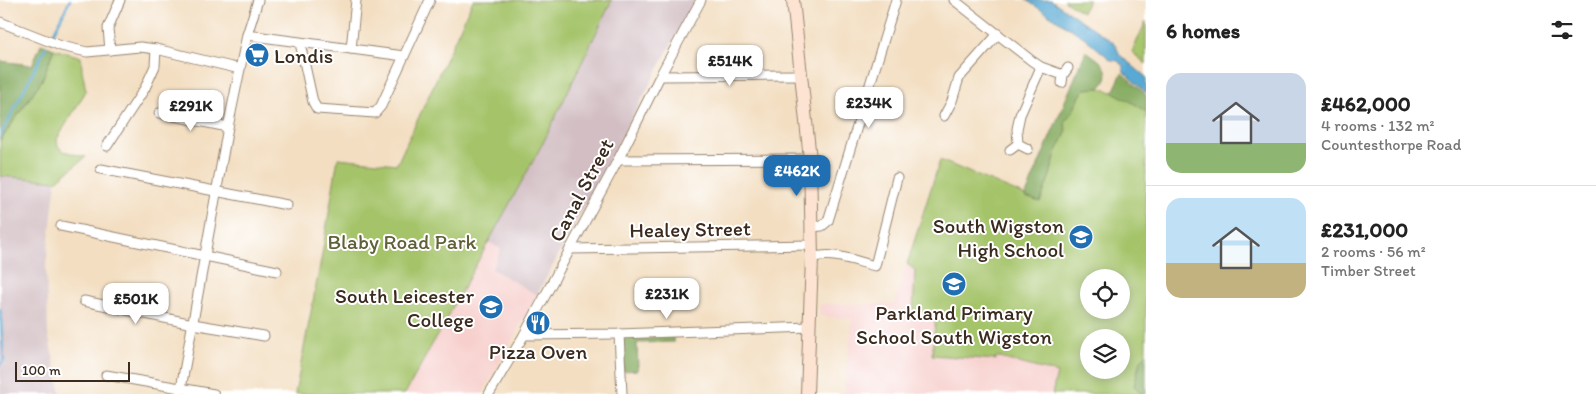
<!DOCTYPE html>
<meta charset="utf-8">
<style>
:root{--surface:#fff;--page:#f2f2f2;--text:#222;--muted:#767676;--line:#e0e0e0;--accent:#1f6fb2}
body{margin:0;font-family:Itim,sans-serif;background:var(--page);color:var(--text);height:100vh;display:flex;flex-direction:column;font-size:19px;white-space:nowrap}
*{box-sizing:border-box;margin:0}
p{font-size:16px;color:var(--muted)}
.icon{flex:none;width:28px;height:28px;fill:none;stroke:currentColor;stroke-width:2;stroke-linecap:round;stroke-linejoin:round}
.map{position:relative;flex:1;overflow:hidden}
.details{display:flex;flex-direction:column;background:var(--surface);width:450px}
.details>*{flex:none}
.controls{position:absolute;left:1080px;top:269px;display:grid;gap:10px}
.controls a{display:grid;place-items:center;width:50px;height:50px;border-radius:50%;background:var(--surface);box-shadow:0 2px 12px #0003;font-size:25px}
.scale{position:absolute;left:15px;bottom:12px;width:115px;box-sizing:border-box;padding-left:5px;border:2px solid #3b2a1e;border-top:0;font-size:14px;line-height:18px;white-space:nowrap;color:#3b2a1e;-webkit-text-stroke:4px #fff;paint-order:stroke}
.price{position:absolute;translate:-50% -42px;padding:0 11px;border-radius:10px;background:#fff;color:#222;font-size:16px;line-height:32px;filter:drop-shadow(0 1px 2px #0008)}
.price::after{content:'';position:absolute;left:50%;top:30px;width:15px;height:11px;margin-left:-8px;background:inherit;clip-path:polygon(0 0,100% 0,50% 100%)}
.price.current{background:var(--accent);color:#fff}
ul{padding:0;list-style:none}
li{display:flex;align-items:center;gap:15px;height:125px;padding:0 20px}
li+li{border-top:1px solid var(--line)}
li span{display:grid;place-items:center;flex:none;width:140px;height:100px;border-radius:15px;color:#555}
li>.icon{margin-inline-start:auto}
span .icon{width:60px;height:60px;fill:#fffc;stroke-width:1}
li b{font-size:21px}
h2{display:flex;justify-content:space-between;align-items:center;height:60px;padding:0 20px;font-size:21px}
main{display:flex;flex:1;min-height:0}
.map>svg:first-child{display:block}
</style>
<main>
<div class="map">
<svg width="1146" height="394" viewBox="0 0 1146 394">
<rect width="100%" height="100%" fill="#fff"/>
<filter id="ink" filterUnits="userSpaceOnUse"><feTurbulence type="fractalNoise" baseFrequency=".02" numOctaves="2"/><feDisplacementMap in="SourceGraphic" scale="10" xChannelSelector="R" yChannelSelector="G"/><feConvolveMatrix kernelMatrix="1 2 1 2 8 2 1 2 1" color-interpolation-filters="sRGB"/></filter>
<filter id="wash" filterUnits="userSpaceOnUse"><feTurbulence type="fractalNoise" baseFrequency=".0096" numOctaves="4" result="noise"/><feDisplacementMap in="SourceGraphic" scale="20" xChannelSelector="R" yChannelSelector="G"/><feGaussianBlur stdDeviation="1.12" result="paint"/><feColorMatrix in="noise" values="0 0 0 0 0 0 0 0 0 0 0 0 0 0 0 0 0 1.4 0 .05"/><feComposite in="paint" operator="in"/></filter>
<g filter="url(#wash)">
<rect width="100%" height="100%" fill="#f3dec1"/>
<g fill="#f7d0cd" fill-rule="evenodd">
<path d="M1122,73L1146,95V394H844L852,319L819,316L820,304H894L940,160L1025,197L1073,81L1113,92ZM1089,278H1121V310H1089ZM1089,338H1121V370H1089Z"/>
<polygon points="488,242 503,250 492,269 537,295 482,394 406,394"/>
</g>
<g fill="#d2bec3">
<polygon points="612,0 695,0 537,295 492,269 501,249 488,242 544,141"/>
<polygon points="0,176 56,181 46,265 48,334 61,394 0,394"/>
</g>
<g fill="#a5c46b" stroke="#707744" fill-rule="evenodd">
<polygon points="473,0 612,0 544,141 405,394 295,394 322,255 338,158 397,164"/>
<polygon points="1064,0 1089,0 1082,12"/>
<polygon points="1146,21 1146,64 1132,52"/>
<polygon points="54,49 81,57 82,70 86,91 57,139 58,146 63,151 86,157 56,181 0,176 0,141 42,80"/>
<path d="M1100,88C1118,93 1131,101 1146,112V355L1140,361L1134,386L1142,394H1052L1057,373L996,357V360L932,355L936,315L913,312L915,270L907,264L940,160L1040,202L1050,175L1056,153L1066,133L1065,121L1073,111L1080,96L1085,89ZM1089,278H1121V310H1089ZM1089,338H1121V370H1089Z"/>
</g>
<g fill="#84aa5f" stroke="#606a3e">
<polygon points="41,44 54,49 42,80 0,141 0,61 32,65"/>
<path d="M1086,51C1101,61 1116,71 1100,88L1085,89L1080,96L1073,111L1065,121L1066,133L1056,153L1050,175L1040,202L1025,197Z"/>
<polygon points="1122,73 1146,95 1146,112 1133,103 1113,92"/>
<polygon points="622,333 674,333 674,342 637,343 638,370 623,371"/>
<polygon points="1146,355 1146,394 1142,394 1134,386 1140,361"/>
</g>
<polygon fill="#58a9d3" stroke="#4a6a78" points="1026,0 1051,0 1109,39 1115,44 1120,55 1146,77 1146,93 1124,72 1123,65 1118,61 1111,60 1085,38"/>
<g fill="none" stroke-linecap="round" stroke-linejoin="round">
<g stroke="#58a9d3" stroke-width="2.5">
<polyline points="52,36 70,0"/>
<polyline points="0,136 46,47"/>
<polyline points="0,309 4,360 0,365"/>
</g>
</g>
</g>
<g filter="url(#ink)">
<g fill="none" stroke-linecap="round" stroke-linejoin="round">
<defs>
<g id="street">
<polyline points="954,0 1032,61 1041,67 1063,75"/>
<polyline points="0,22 61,46 87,52 140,47 156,49 240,69"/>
<polyline points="247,35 404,56"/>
<polyline points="300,43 313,102 317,109 375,113 381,106 430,0"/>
<polyline points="351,49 356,0"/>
<polyline points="110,50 108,28 120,0"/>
<polyline points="660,76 801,75"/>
<polyline points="1062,83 1063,75 1068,68"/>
<polyline points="159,113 228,127"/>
<polyline points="944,116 952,101 959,78 998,34"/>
<polyline points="1018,144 1017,129 1020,115 1041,67"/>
<polyline points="107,146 145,88 155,66 156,49"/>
<polyline points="1010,150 1018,144 1028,149"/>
<polyline points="618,160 810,159"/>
<polyline points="101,169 287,205"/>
<polyline points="61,226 277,271"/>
<polyline points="811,227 822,226 828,221 896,0"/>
<polyline points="570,249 811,245"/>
<path d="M812,258C833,251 854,261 875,266L897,178"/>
<polyline points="84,301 193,324 264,336"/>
<polyline points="619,334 622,394"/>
<polyline points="524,335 619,334 810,327"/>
<polyline points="106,375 214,394"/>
<polyline points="180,394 228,127 247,35 258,0"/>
<polyline points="489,394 524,335 618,160 660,76 701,0"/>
</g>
<polyline id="secondary" points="793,0 810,159 812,258 807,394"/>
</defs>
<use href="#street" stroke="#978470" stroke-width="11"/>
<use href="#secondary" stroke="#978470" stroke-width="14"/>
<use href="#street" stroke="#fff" stroke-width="9"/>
<use href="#secondary" stroke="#fde3d1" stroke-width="12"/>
</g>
</g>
<defs>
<symbol id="supermarket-disc" viewBox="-11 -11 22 22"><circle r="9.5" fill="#1f6fb2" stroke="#fff"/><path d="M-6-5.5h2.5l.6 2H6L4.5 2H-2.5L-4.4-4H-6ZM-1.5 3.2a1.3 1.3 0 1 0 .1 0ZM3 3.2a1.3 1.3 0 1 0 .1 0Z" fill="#fff"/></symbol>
<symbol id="school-disc" viewBox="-11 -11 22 22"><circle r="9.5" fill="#1f6fb2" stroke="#fff"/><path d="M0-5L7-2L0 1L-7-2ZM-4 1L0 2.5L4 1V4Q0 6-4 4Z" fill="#fff"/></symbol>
<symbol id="university-disc" viewBox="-11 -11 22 22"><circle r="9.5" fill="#1f6fb2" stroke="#fff"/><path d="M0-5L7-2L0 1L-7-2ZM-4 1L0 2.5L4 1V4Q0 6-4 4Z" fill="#fff"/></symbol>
<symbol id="restaurant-disc" viewBox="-11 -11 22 22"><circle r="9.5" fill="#1f6fb2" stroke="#fff"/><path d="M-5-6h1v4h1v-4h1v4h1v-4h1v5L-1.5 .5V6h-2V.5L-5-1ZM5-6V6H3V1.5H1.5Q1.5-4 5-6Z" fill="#fff"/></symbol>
</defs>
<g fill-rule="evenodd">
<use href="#supermarket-disc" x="243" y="41" width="28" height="28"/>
<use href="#school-disc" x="1067" y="223" width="28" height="28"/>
<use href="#school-disc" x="940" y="270" width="28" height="28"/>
<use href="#university-disc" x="477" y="293" width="28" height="28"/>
<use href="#restaurant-disc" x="524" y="309" width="28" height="28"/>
</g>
<g text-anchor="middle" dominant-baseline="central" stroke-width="4" stroke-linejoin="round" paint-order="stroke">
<g font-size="21" fill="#3b2a1e" stroke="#fff" text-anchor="end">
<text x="274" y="55" text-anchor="start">Londis</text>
<text x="1064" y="225">South Wigston<tspan x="1064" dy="24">High School</tspan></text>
<text x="474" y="295">South Leicester<tspan x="474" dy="24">College</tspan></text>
<text x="954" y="312" text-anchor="middle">Parkland Primary<tspan x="954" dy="24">School South Wigston</tspan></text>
<text x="538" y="351" text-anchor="middle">Pizza Oven</text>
</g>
<g font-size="21" fill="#3b2a1e" stroke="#fff">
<text transform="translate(581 190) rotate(-62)">Canal Street</text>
<text transform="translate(690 229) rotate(-1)">Healey Street</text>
</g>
<g font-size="21" fill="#606039" stroke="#fff">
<text x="402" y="241">Blaby Road Park</text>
</g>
</g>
</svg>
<div class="controls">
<a><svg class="icon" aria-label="locate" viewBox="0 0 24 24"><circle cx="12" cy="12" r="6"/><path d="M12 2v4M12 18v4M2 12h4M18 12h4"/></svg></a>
<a><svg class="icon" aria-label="layers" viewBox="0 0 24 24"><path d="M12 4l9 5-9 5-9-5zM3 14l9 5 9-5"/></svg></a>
</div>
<div class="scale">100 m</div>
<b class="price" style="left:730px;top:87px">£514K</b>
<b class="price" style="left:869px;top:129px">£234K</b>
<b class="price" style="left:191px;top:132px">£291K</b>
<b class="price current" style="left:797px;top:197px">£462K</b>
<b class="price" style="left:667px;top:320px">£231K</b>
<b class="price" style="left:136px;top:325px">£501K</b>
</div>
<section class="details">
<h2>6 homes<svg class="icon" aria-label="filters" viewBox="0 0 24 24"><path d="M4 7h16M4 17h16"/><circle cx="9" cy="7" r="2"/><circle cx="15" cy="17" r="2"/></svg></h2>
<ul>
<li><span style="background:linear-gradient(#c9d6e8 70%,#8fb573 0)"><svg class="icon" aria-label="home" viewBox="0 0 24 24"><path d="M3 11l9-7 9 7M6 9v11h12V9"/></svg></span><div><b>£462,000</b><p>4 rooms · 132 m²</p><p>Countesthorpe Road</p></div></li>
<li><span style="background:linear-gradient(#bfe0f5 65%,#c2b280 0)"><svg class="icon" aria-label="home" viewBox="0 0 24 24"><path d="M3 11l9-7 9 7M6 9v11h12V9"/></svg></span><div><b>£231,000</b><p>2 rooms · 56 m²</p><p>Timber Street</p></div></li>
</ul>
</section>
</main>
